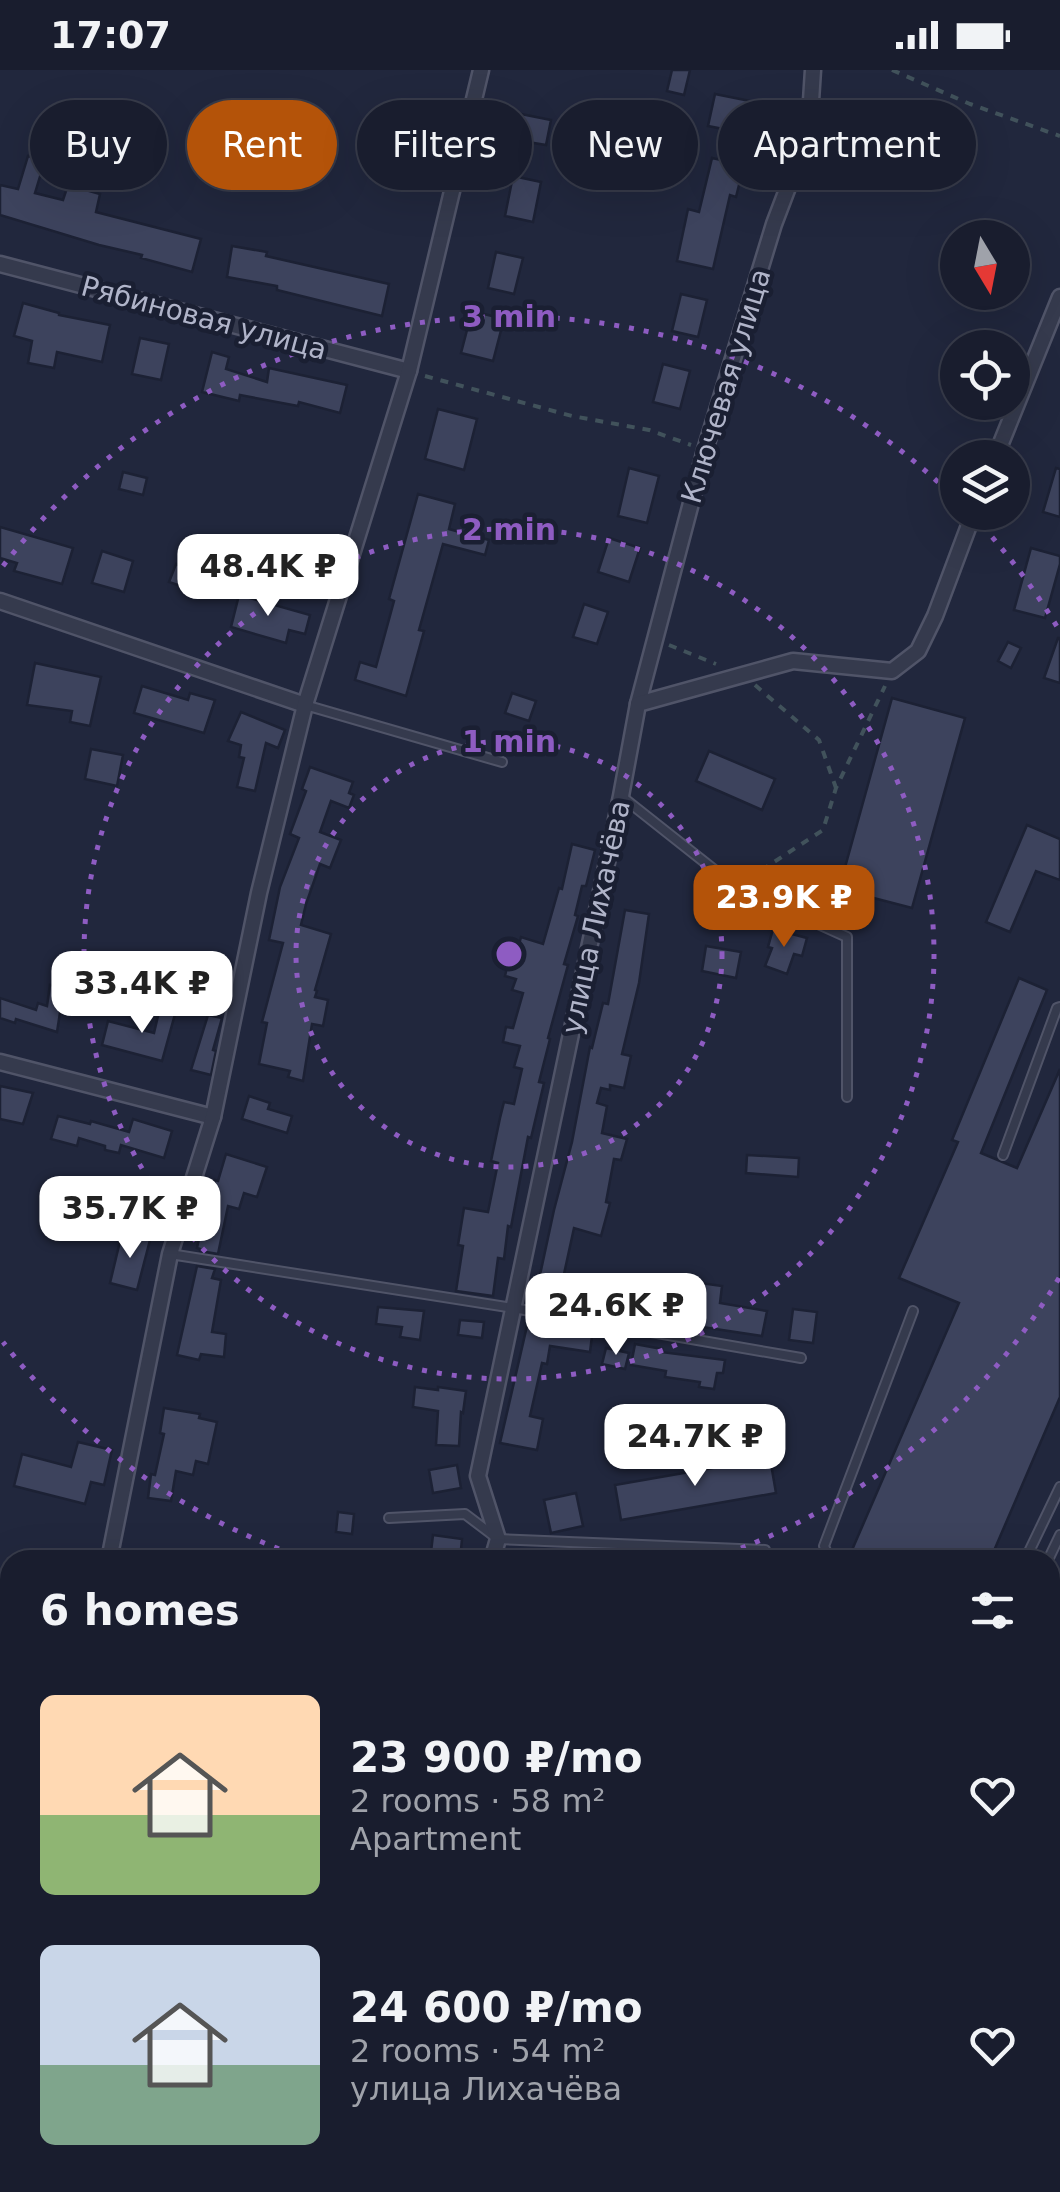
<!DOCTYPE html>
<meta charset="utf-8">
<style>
:root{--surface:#191d2e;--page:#222636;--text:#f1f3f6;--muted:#9fa2aa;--line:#373b4a;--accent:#b45309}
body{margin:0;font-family:"DejaVu Sans",sans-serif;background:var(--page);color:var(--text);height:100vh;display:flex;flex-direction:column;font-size:38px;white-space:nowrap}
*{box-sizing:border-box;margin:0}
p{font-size:32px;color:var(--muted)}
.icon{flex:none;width:55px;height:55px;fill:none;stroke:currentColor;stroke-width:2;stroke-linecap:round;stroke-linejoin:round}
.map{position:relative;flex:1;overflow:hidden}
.side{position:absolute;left:0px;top:1480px;width:1060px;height:642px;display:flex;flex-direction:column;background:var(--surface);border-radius:30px 30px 0 0;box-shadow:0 10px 40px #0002,0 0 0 2px var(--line)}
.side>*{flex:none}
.hud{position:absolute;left:30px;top:30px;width:1000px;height:90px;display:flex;gap:20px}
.needle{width:65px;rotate:170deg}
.tools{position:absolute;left:940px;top:150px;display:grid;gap:20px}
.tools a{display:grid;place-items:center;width:90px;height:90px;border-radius:50%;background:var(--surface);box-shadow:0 10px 40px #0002,0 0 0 2px var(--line);font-size:50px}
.price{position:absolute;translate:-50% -85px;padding:0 22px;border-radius:20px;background:#fff;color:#222;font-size:32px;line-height:65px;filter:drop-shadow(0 2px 5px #0008)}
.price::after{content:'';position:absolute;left:50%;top:60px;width:30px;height:22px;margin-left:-15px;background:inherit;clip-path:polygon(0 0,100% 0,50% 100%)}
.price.selected{background:var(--accent);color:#fff}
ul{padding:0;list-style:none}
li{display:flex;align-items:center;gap:30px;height:250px;padding:0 40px}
li span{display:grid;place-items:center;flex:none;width:280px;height:200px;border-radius:15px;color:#555}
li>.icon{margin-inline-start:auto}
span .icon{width:120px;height:120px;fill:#fffc;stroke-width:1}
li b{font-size:42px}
h2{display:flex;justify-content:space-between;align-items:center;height:120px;padding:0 40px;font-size:42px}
.chip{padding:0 35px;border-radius:45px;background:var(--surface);box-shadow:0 10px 40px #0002,0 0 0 2px var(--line);font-size:35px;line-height:90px}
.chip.selected{background:var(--accent);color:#fff}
.status{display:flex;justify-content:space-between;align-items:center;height:70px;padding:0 50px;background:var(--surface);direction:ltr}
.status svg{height:28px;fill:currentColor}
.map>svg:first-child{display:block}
</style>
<div class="status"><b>17:07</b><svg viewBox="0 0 49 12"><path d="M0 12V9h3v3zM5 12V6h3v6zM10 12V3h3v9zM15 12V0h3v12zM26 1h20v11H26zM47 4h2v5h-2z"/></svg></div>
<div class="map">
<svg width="1060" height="2122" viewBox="0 0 1060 2122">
<rect width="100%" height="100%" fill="#21273d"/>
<polygon fill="#23353e" points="1060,1835 1060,2104 1050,2099 1050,1859"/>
<g fill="#3d435d" stroke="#1c2134" stroke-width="2.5">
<polygon points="672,0 690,0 684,25 667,21"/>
<polygon points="715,24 760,33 754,65 708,56"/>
<polygon points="521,44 551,50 546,75 516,70"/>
<polygon points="28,86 45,90 35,123 63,130 68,115 100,124 96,142 201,169 192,202 141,188 142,185 99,175 0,145 0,115 18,119"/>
<polygon points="712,88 744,95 736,127 730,125 713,199 677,191 688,139 699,142"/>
<polygon points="513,106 541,112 533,152 505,146"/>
<polygon points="232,176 267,182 266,186 389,214 382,246 277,220 277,216 227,207"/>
<polygon points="496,182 523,188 514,224 488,218"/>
<polygon points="681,224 707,230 698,267 672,261"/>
<polygon points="23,233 59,243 59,245 110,255 102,292 57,282 54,298 28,293 32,271 14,266"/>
<polygon points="472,241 504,249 493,291 461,283"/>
<polygon points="140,268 169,274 161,310 132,304"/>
<polygon points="212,282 229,287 226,299 267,312 269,298 347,315 340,343 299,332 298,336 240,325 239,331 202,322"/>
<polygon points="663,294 690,301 680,339 653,332"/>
<polygon points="438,339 477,349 464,400 425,389"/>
<polygon points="629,398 659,406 647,453 618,446"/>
<polygon points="1056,398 1060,399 1060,447 1043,442"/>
<polygon points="123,402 147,408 143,425 119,419"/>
<polygon points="418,424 455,434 449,459 489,470 485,485 443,474 419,560 424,561 406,626 355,610 360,592 376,597 394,531 389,529"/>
<polygon points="0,457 73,478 62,514 14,501 17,493 0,488"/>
<polygon points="609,468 640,478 629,512 598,502"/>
<polygon points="1031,478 1060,486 1060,494 1045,548 1014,540"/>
<polygon points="102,481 133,491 124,522 92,513"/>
<polygon points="176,494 198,502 192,520 169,512"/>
<polygon points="239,525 310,545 305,564 289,560 286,573 231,557"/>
<polygon points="584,534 608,542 597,574 573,567"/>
<polygon points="1058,568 1060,568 1060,613 1044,608"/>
<polygon points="1008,572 1021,578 1011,598 998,591"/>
<polygon points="35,593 101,607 90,656 70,652 72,641 27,635"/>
<polygon points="142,616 188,630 190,623 215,630 204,663 134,643"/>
<polygon points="512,623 536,631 529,651 505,643"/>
<polygon points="892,628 965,648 912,838 839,819"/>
<polygon points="241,642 285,660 278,678 266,673 255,721 237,717 244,688 239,687 241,675 228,671"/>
<polygon points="91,679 123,685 117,716 85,709"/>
<polygon points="709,681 775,709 762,740 696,711"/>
<polygon points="310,697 353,712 349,723 354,725 349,738 331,731 320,762 341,770 330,798 320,794 306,834 301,855 331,864 315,920 317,921 315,927 328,930 323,956 312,954 303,1011 288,1007 290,1001 259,994 267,953 262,952 283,873 269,870 280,817 299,768 290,764 306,721 302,719"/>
<polygon points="1027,755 1060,769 1060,810 1036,801 1010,862 986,852"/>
<polygon points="572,774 595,780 586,816 582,816 575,845 578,846 564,894 568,895 548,968 550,969 539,1012 544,1013 531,1068 528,1067 511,1157 508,1156 504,1189 498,1188 493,1226 456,1221 463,1176 458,1175 464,1138 488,1142 498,1093 491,1091 500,1048 504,1032 514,1034 522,999 514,997 520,976 503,972 506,957 513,958 523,923 512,920 516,909 505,906 511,880 517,882 521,867 543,874 559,818 562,819"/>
<polygon points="625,840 649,844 639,913 622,984 631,986 624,1018 610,1015 610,1020 601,1018 597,1033 607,1036 602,1063 627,1069 621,1090 614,1089 606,1132 610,1133 601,1166 574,1158 564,1204 590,1209 587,1224 618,1229 615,1246 570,1240 571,1234 535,1228 554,1140 572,1072 590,977 592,978 603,933 608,934"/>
<polygon points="773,859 807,868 802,886 794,884 787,904 765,896 772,878 768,877"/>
<polygon points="706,876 741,882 736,908 702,901"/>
<polygon points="1019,908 1047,920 981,1083 1017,1098 1060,999 1060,1327 990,1490 875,1490 852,1480 959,1233 899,1208 958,1072 952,1070"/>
<polygon points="50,915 64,917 57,962 16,949 15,953 0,948 0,928 36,940 38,933 47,936"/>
<polygon points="161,933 177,937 162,991 102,975 108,951 154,963"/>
<polygon points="208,945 222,948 213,980 216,981 211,1005 191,1000"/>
<polygon points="0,1016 33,1023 23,1054 0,1049"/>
<polygon points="249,1026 270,1033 268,1039 292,1046 287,1063 242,1049"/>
<polygon points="58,1046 90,1054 91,1051 129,1062 133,1049 172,1061 164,1088 121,1075 119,1083 105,1080 105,1076 79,1068 77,1076 51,1069"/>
<polygon points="226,1084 267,1097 257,1127 244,1123 239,1139 228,1136 218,1184 200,1181 200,1179 197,1178 202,1154 215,1110 218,1111"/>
<polygon points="747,1085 799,1088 798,1107 746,1103"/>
<polygon points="122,1163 150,1170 137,1220 110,1213"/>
<polygon points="197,1196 215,1199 212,1208 221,1210 212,1262 226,1264 224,1287 201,1284 199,1290 177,1285"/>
<polygon points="679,1210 722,1216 720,1233 767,1241 762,1266 669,1252 672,1227 677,1228"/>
<polygon points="378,1237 424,1241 420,1270 400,1267 402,1257 376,1254"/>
<polygon points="793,1239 817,1242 813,1273 789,1270"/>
<polygon points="460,1250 484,1252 482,1268 458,1265"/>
<polygon points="527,1256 592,1266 590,1282 550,1276 547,1294 542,1293 530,1346 543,1349 537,1380 500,1373"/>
<polygon points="635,1274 662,1279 661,1282 725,1290 723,1303 717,1303 714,1319 699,1317 700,1312 665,1307 666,1301 631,1295"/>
<polygon points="606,1278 629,1283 625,1299 602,1294"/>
<polygon points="415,1317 438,1320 438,1317 466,1321 463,1343 461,1342 459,1376 436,1375 438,1341 413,1337"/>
<polygon points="164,1338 200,1344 199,1348 217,1352 208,1394 196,1391 193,1405 176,1401 171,1431 148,1428 151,1404 155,1405 164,1364 160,1363"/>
<polygon points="78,1372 112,1380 104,1415 91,1412 85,1434 14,1416 22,1384 71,1397"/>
<polygon points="770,1388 776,1423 621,1450 615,1415"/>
<polygon points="457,1395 461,1418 433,1423 429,1400"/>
<polygon points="576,1423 583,1456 551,1463 544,1430"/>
<polygon points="338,1442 354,1444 352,1464 336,1462"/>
<polygon points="433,1465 462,1469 460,1490 430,1490"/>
</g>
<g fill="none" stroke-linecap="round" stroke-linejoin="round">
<defs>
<g id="lane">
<polyline points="305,635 502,692"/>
<polyline points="621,726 736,817 847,867 847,1027"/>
<polyline points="1003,1085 1057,938 1060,937"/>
<polyline points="170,1184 513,1238 801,1288"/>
<polyline points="389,1448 465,1444 498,1469 765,1480 766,1490"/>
<polyline points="830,1490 824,1476 913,1241"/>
<polyline points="1025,1490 1060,1417"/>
<polyline points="1048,1490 1060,1465"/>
<polyline points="1050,1591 1060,1597"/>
<polyline points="1050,1723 1060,1727"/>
<polyline points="593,2112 645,2122"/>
<polyline points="272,2122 274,2112"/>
<polyline points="361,2122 363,2112"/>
<polyline points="516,2122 519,2112"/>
</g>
<g id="street">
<polyline points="0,194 409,301"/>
<polyline points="995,388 1060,227"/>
<polyline points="0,531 305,635"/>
<polyline points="638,634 705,380 774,154 809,62 813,0"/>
<polyline points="0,992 213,1047"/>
<polyline points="109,1490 170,1184 213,1047 259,823 305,635 409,301 481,0"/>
<polyline points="492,1490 498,1469 478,1406 621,726 638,634 793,591 892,601 918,581 935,546 974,442"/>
<polyline points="839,2122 840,2112"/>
</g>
<g id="primary">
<polyline points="0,1780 10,1783"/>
<polyline points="1018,2112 1035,2122"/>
</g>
</defs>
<use href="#lane" stroke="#505468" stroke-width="12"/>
<use href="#street" stroke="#505468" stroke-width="19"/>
<use href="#primary" stroke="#3e4356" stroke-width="28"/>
<g stroke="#41525b" stroke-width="4" stroke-dasharray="8 8" stroke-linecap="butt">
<polyline points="892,0 970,34 1060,66"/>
<polyline points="425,306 572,346 649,360 691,375"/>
<polyline points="669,575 716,594"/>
<polyline points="755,615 819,670 836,718"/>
<polyline points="748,809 823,760 836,718 885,616"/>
<polyline points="0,1746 10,1749"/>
<polyline points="1050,2038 1060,2060"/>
<polyline points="1050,2094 1060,2099"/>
</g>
<use href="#lane" stroke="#353a4d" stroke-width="8"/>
<use href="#street" stroke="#353a4d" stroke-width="14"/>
<use href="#primary" stroke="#53586d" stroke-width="22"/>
</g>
<g fill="none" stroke="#8e5cc2" stroke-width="5" stroke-dasharray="5 10">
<circle cx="509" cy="884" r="213"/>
<circle cx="509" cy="884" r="425"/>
<path d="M1059 1208A638 638 0 0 1 711 1489M307 1489A638 638 0 0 1 3 1272M3 496A638 638 0 0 1 956 429M972 445A638 638 0 0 1 1059 560"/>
</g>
<g text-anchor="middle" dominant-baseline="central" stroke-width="9" stroke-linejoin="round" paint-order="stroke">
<g font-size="28" fill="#b0b4c9" stroke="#1a1f32">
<text transform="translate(204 248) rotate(15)">Рябиновая улица</text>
<text transform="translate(726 316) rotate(-73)">Ключевая улица</text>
<text transform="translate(596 847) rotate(-78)">улица Лихачёва</text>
</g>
</g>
<circle cx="509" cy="884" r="15" fill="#8e5cc2" stroke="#1a1f32" stroke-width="5"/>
<g font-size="30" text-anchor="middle" font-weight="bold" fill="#8e5cc2" stroke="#1a1f32" stroke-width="9" stroke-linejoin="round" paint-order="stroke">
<text x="509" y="257">3 min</text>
<text x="509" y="470">2 min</text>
<text x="509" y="682">1 min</text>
</g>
</svg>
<div class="tools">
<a><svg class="needle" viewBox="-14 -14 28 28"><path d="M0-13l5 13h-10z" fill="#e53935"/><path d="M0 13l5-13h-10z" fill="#9fa2aa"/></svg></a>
<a><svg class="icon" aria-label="locate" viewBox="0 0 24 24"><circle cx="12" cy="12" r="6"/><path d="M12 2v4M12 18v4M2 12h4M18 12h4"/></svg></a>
<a><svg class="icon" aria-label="layers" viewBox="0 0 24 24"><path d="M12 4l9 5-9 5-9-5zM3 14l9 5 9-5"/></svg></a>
</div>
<b class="price" style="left:268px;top:549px">48.4K ₽</b>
<b class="price selected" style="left:784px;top:880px">23.9K ₽</b>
<b class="price" style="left:142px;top:966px">33.4K ₽</b>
<b class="price" style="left:130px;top:1191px">35.7K ₽</b>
<b class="price" style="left:616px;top:1288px">24.6K ₽</b>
<b class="price" style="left:695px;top:1419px">24.7K ₽</b>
<div class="hud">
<a class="chip">Buy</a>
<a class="chip selected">Rent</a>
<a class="chip">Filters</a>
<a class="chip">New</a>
<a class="chip">Apartment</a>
</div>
<section class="side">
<h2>6 homes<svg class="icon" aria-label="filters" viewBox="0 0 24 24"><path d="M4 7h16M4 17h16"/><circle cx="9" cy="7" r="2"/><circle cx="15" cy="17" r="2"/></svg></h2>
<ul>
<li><span style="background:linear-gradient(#ffd9b3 60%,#8fb573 0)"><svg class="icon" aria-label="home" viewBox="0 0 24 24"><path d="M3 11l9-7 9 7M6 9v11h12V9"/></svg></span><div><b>23 900 ₽/mo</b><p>2 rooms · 58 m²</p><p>Apartment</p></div><svg class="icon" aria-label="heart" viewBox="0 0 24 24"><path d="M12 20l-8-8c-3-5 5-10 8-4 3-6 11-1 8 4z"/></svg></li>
<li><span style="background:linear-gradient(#c9d6e8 60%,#7fa58c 0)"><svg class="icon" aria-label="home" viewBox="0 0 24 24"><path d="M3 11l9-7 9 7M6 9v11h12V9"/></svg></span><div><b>24 600 ₽/mo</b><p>2 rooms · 54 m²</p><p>улица Лихачёва</p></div><svg class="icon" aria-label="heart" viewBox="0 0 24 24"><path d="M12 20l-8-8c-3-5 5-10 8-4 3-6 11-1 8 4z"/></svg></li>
</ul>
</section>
</div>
